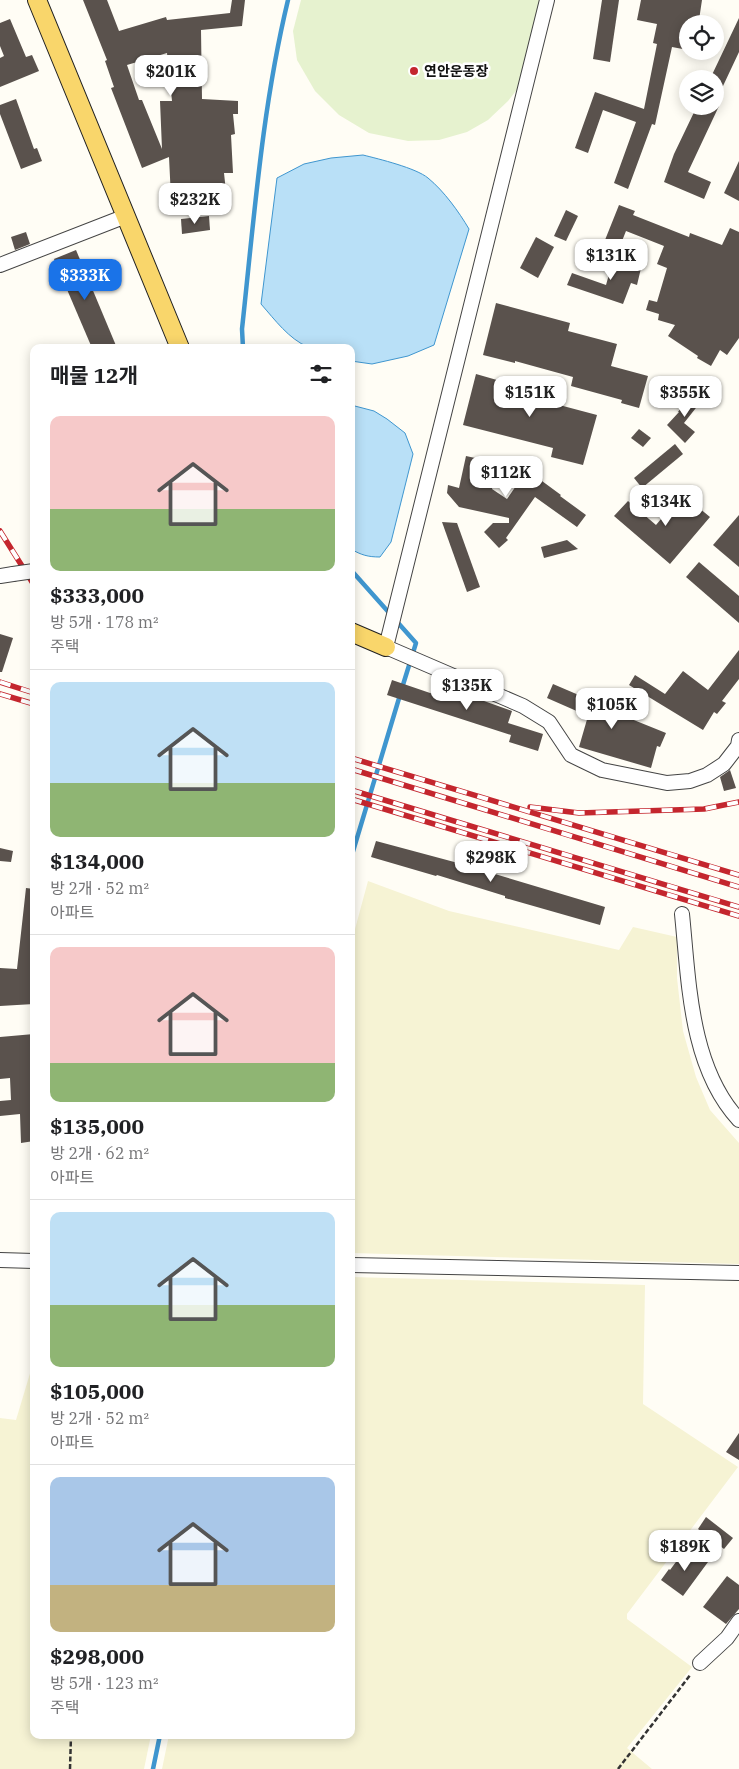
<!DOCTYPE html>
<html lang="ko">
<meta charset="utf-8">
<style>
:root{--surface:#fff;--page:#f2f2f2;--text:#202124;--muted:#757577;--line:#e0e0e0;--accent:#1a73e8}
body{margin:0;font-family:"IBM Plex Serif","Noto Sans KR",serif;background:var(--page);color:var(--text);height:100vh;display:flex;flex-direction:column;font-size:19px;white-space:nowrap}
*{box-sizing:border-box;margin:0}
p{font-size:16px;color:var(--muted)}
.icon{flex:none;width:28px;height:28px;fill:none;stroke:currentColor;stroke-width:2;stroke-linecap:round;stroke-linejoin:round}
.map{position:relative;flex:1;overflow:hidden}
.sheet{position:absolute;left:30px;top:344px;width:325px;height:1395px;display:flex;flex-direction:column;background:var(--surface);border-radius:10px;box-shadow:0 2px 12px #0003}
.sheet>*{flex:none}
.fabs{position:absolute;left:679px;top:15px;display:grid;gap:10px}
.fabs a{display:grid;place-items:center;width:45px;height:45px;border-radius:50%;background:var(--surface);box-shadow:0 2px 12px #0003;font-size:25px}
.price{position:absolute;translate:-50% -42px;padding:0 11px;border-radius:10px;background:#fff;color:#222;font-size:16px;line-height:32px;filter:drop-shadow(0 1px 2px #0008)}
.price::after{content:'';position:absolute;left:50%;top:30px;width:15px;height:11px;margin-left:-8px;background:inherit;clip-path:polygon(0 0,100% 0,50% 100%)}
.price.selected{background:var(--accent);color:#fff}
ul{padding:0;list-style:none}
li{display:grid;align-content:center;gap:10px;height:265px;padding:0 20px}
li+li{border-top:1px solid var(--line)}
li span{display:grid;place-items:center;height:155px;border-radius:10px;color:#555}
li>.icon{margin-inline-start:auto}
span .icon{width:90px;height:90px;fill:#fffc;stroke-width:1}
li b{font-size:21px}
h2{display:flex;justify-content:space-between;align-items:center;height:60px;padding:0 20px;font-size:21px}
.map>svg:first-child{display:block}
</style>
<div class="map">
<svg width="739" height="1769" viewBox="0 0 739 1769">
<rect width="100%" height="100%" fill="#fffdf5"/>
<g fill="#f6f3d4">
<polygon points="368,881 449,911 619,950 633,927 677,937 677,978 683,1031 696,1077 710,1110 739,1143 739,1264 351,1253 351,944"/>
<polygon points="351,1277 645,1285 643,1404 738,1467 627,1614 627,1619 692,1667 627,1748 652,1769 162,1769 169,1735 351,1735"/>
<polygon points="34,1360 34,1735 151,1735 144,1769 0,1769 0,1418 16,1420"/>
</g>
<polygon fill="#e6f2cf" points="301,0 540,0 523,82 508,101 488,120 467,132 439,140 408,141 369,133 339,115 315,91 297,60 293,31"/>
<g fill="#b9e0f7" stroke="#3f96cf">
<path d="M363,155C379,159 416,168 428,178C444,191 459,212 469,229L434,345L408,356L372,364L351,361V348L308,347C289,339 275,320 261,304L277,178L304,164L331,158Z"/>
<path d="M351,405L374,411L387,419L405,433L413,454L391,542L380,557C368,557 361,555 351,549Z"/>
</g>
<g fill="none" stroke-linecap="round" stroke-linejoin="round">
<g stroke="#3f96cf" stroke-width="4.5">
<path d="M243,348L242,329C254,219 262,108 288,0"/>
<polyline points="351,570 416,643 402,688"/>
<polyline points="351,858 400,695"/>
<polyline points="153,1769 160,1735"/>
</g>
</g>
<g fill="#5a524d" fill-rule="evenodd">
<path d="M83,0H107L119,31L166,17L167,20L230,13L232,0H245L242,26L201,30L202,99L238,101V114H233L235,134L231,135L233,173H224L227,201L171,198L169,157L142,168L111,88L114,87L105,61L107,60ZM167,53L172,101H160L162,149L142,100H139L127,65Z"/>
<polygon points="602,0 619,0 610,62 593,59"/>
<polygon points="641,0 702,0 699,20 688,19 688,50 672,47 655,125 652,124 628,189 614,183 636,122 603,110 588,153 575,148 595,92 644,109 657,44 653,43 657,24 637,20"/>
<polygon points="739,18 739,52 715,103 715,79 710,79"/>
<polygon points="10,19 26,57 32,55 39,71 0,87 0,58 4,56 0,46 0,23"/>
<polygon points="16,99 34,149 37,148 42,161 21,169 0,114 0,105"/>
<polygon points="697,106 719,106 688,172 711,182 704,199 664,182 674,154"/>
<polygon points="739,161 739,201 724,193"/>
<polygon points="619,205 635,211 633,215 689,237 690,233 722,245 730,228 739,232 739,338 727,355 720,350 711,366 697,358 698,356 668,336 675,325 658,320 659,314 646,310 649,300 657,302 667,268 657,264 664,246 626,231 618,251 603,245"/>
<polygon points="566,210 578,216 566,241 554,236"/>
<polygon points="209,216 210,230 182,234 181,219"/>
<polygon points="26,232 30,244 15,250 11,237"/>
<polygon points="536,237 554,247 538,278 520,268"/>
<polygon points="76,250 117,348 92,348 54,259"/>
<polygon points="614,257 642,264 637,285 631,283 623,304 567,285 572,273 606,285"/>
<polygon points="496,303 570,323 568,331 617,344 611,366 648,376 639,408 621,403 622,400 571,386 573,377 515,361 515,363 483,355"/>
<polygon points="476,374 550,395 548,402 597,415 583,465 551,457 553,448 463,425"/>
<polygon points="693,392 703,399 684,423 695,432 685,443 667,425 679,412 678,412"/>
<polygon points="639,429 651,438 643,447 631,438"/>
<polygon points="675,444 683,454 642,488 634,478"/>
<polygon points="466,456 498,463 492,489 507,499 527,470 561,495 560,496 586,515 577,527 535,497 506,538 508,540 499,548 484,532 493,523 509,523 509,518 459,507 447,493 448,485 459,488"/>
<polygon points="682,494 710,517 670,564 614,516 628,501 656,525"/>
<polygon points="739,515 739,567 713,545"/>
<polygon points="442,522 457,523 480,587 467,592"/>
<polygon points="567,540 578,549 544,558 541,547"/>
<polygon points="699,562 739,596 739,623 686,577"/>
<polygon points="0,634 13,638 2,672 0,672"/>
<polygon points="739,650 739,679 722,701 726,703 717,714 714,712 703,730 629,685 635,675 665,694 683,671 708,690"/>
<polygon points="392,680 433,694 437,681 457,688 456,691 512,711 508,723 543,734 538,751 509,742 511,735 387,695"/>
<polygon points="553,684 609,708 609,710 666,733 660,747 657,746 651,768 579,747 588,716 547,698"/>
<polygon points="730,770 736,788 724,791 720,777"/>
<polygon points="376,841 458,863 605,907 600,925 505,898 505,896 437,875 436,876 371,857"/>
<polygon points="0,848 13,851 11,862 0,861"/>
<polygon points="26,888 34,889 34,1004 0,1006 0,968 17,969"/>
<polygon points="34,1034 34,1141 21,1143 20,1114 0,1116 0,1101 11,1100 10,1078 0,1079 0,1037"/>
<polygon points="739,1433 739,1460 726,1452"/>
<polygon points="706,1517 733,1538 724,1549 698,1529"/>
<polygon points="687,1547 708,1562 683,1596 661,1580 669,1569 670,1570"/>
<polygon points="727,1576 739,1585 739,1609 726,1624 703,1607"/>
</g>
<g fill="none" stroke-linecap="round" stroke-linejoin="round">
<defs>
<g id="minor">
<polyline points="547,0 386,647 523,706 549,722 571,755 602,770 667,783 690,781 707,775 724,764 738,746 739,740"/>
<polyline points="0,265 126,216"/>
<polyline points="0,576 13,574"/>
<path d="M682,914C689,983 690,1067 739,1120"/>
<polyline points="0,1260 34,1261"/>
<polyline points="351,1265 739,1273"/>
<polyline points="700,1663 727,1638 739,1621"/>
</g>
<g id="major">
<polyline points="37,0 180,348"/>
<polyline points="351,632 386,647"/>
</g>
</defs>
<use href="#minor" stroke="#444" stroke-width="16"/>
<use href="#major" stroke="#222" stroke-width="20"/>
<g stroke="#333" stroke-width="2.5" stroke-dasharray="5 2.5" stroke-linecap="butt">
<polyline points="70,1769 71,1735"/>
<polyline points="618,1769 691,1674"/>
</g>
<use href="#minor" stroke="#fff" stroke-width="14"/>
<use href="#major" stroke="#f9d66b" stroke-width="18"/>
<defs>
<g id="rail">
<polyline points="0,531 34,585"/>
<polyline points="0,682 34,693"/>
<polyline points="0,694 34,704"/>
<polyline points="351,758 739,875"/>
<polyline points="351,769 739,887"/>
<polyline points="351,790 739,907"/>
<polyline points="351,799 739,916"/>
<polyline points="530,807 579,813 704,809 739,802"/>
</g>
</defs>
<use href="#rail" stroke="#c4262e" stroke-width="5.5"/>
<use href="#rail" stroke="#fff" stroke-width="4" stroke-dasharray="11" stroke-linecap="butt"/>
<defs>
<polyline id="minor-bridge" points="13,574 34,571"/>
</defs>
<use href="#minor-bridge" stroke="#444" stroke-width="16" stroke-linecap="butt"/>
<use href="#minor-bridge" stroke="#fff" stroke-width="14"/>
</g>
<circle fill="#c4262e" stroke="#fff" stroke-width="2" cx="414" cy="71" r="5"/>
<g text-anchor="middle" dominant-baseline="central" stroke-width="5" stroke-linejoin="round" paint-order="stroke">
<g font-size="14" font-weight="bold" fill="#111" stroke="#fff" text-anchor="start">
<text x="424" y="71">연안운동장</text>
</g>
</g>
</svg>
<div class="fabs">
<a><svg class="icon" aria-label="locate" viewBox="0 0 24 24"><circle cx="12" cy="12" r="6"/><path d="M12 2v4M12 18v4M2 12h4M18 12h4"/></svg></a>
<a><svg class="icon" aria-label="layers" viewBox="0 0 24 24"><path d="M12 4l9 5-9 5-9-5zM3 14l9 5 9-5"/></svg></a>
</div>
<b class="price" style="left:171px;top:97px">$201K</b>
<b class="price" style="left:195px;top:225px">$232K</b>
<b class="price" style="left:611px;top:281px">$131K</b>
<b class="price selected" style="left:85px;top:301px">$333K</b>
<b class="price" style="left:530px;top:418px">$151K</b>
<b class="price" style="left:685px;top:418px">$355K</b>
<b class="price" style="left:506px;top:498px">$112K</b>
<b class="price" style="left:666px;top:527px">$134K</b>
<b class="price" style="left:467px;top:711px">$135K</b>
<b class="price" style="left:612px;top:730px">$105K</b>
<b class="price" style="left:491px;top:883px">$298K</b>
<b class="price" style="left:685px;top:1572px">$189K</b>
<section class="sheet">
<h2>매물 12개<svg class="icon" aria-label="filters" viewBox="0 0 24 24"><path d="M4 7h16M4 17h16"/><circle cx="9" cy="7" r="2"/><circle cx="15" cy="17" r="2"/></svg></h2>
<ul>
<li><span style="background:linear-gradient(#f6c9c9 60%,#8fb573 0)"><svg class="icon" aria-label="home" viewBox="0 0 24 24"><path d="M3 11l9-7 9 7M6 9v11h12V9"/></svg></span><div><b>$333,000</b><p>방 5개 · 178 m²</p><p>주택</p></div></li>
<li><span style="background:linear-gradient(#bfe0f5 65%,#8fb573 0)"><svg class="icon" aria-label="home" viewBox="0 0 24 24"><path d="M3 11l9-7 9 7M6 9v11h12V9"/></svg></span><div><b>$134,000</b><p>방 2개 · 52 m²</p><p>아파트</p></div></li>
<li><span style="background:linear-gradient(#f6c9c9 75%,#8fb573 0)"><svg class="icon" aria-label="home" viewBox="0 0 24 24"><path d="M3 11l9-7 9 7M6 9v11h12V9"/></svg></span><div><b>$135,000</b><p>방 2개 · 62 m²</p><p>아파트</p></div></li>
<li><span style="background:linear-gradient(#bfe0f5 60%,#8fb573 0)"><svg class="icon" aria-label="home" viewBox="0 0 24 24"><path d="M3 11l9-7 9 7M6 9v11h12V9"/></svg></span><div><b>$105,000</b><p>방 2개 · 52 m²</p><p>아파트</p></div></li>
<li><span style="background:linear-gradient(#a9c7e8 70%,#c2b280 0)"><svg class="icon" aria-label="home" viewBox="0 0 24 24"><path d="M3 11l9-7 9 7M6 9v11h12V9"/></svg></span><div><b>$298,000</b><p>방 5개 · 123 m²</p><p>주택</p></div></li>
</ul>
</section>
</div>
